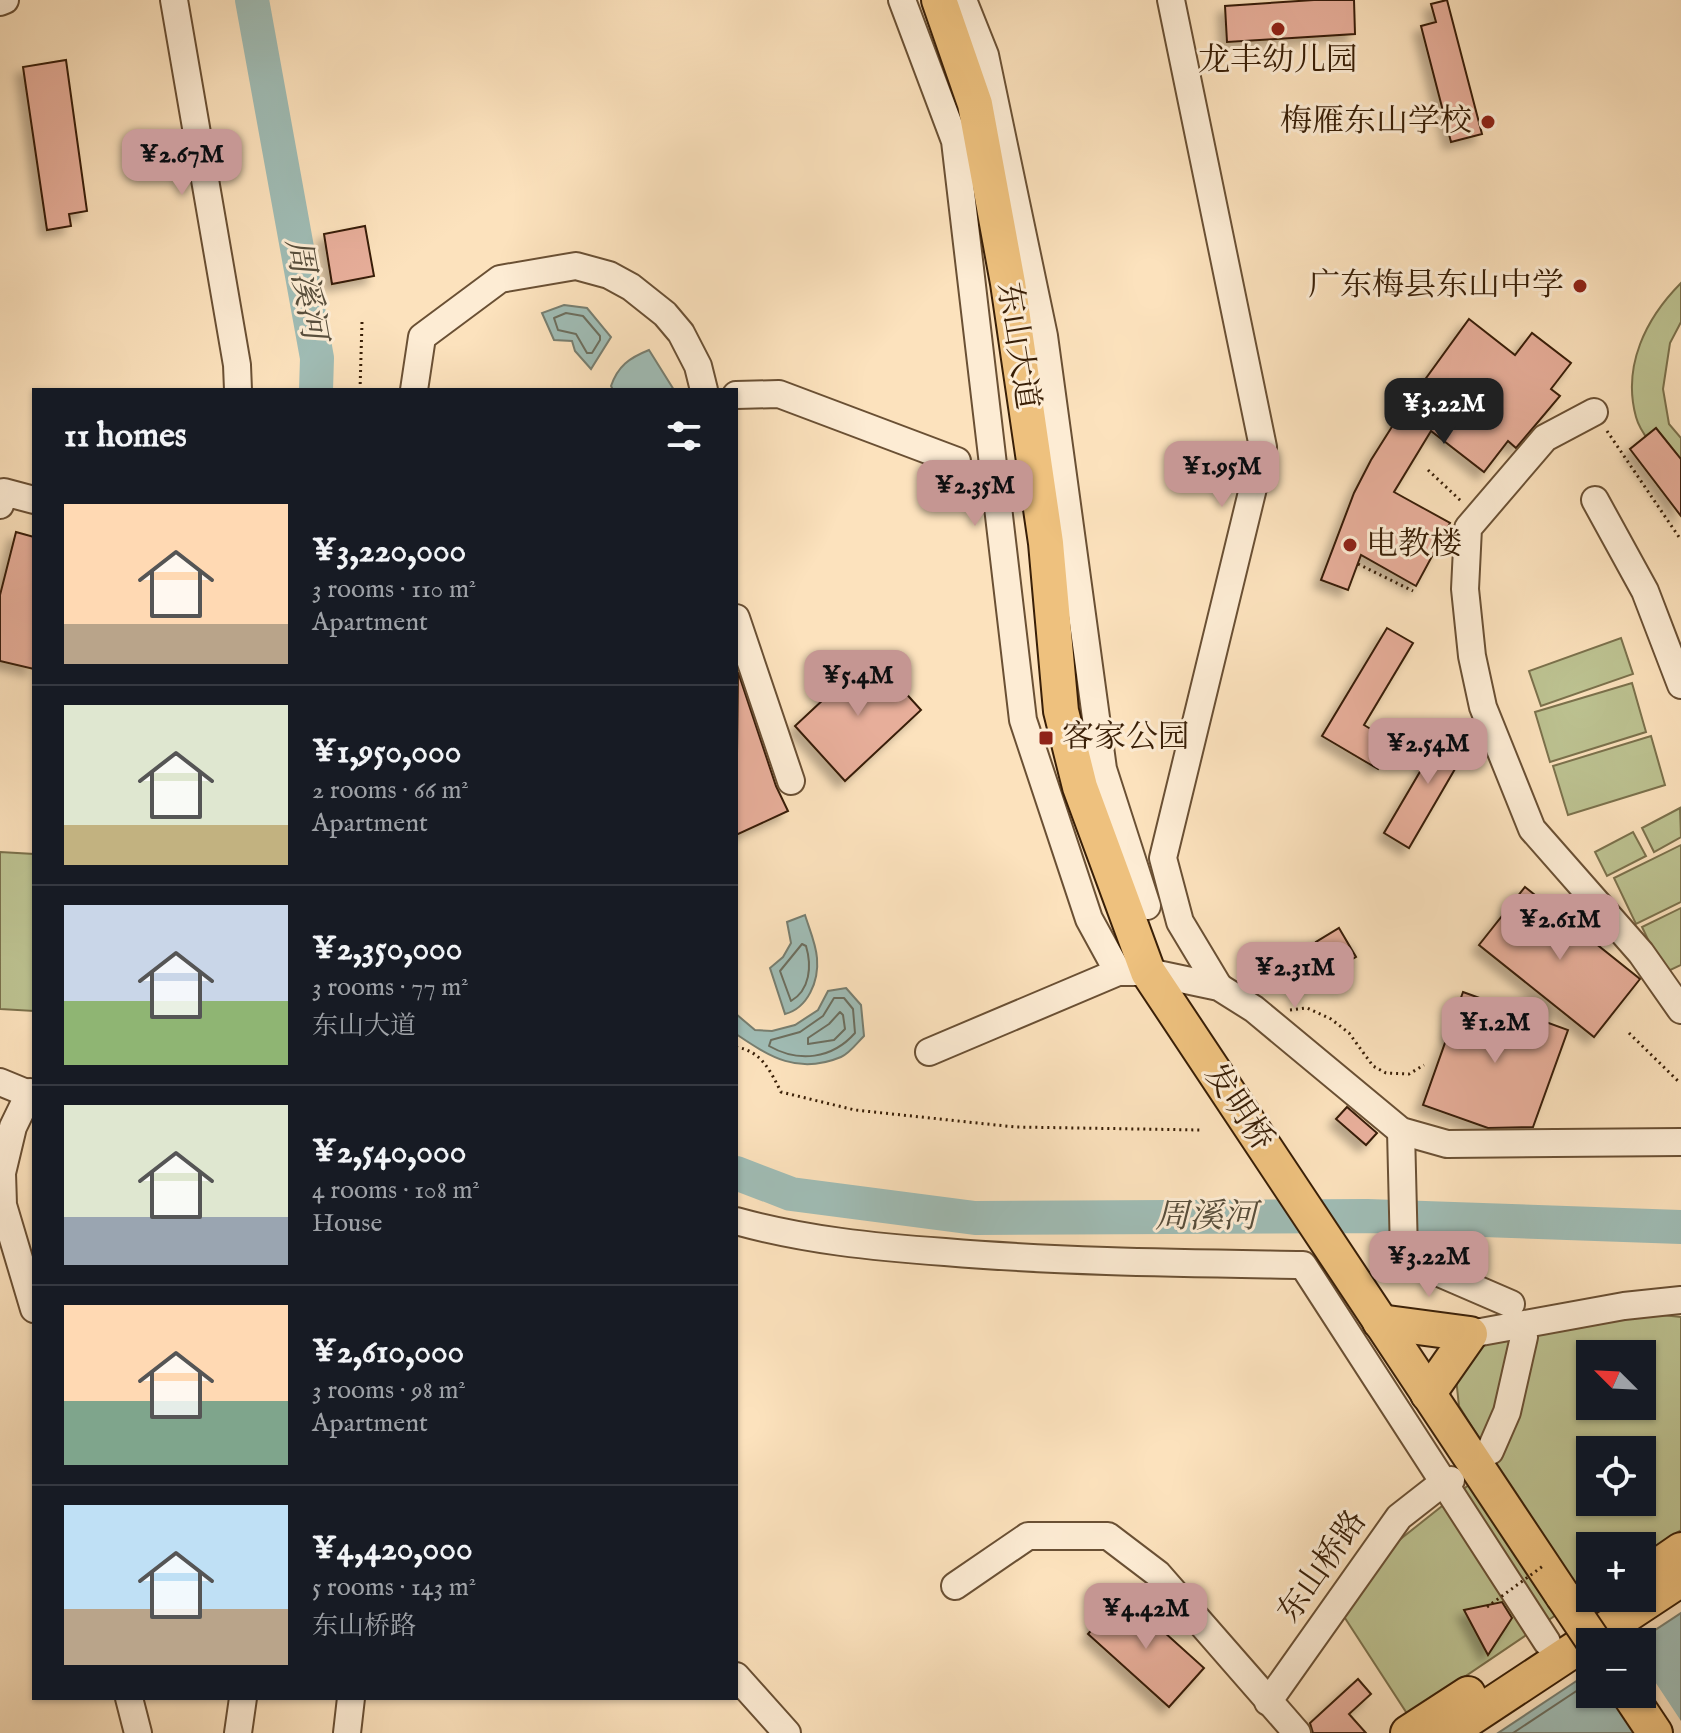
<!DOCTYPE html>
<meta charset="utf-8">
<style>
:root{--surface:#171b24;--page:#242831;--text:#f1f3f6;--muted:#9ea1a6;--line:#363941;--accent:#c59692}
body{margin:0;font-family:"IM FELL English","Noto Serif SC",serif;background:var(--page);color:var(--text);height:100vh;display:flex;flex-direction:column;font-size:30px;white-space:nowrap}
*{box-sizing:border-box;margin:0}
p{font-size:26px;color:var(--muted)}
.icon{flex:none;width:44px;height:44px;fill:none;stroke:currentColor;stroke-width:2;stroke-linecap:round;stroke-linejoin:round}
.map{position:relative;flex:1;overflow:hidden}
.panel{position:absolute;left:32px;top:388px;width:706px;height:1312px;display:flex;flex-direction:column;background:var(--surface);border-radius:0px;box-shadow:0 2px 6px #0004}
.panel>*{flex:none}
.needle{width:52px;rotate:294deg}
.tools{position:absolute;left:1576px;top:1340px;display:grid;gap:16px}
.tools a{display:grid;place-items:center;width:80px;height:80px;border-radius:0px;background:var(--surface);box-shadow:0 2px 6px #0004;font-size:40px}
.price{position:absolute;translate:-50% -68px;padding:0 18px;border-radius:16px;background:var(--accent);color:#111;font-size:26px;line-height:52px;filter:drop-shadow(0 2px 4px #0008)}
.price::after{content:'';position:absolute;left:50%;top:48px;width:24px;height:18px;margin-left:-12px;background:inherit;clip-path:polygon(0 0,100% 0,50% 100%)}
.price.active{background:#222;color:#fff}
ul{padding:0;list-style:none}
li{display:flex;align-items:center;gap:24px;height:200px;padding:0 32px}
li+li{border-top:2px solid var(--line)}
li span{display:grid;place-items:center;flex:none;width:224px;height:160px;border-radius:0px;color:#555}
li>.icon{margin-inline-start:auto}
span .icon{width:96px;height:96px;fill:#fffc;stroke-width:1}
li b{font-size:34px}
h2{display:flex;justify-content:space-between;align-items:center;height:96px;padding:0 32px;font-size:34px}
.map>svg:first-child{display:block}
</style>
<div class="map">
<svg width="1681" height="1733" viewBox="0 0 1681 1733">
<defs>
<filter id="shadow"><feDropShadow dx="-7" dy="7" stdDeviation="4" flood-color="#0004"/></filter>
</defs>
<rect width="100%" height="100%" fill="#fce2bd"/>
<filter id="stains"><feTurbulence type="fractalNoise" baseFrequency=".0025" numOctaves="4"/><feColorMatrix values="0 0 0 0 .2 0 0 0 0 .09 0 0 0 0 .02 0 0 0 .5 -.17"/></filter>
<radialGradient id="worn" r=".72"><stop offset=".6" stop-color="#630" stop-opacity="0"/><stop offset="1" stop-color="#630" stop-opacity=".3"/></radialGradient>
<g fill="#bdc392" stroke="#7b714c" stroke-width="2" fill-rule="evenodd">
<path d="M1681,283V322L1670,343L1663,389L1669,424L1681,438V476C1667,460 1642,439 1636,417C1622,366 1646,318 1681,283Z"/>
<polygon points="1621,638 1633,674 1541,706 1529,671"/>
<polygon points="1632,683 1646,732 1550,762 1535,712"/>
<polygon points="1651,736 1665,785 1568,815 1553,766"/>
<polygon points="1680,808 1681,837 1654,852 1642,828"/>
<polygon points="1633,832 1646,856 1607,876 1595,852"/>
<polygon points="1681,845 1681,902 1636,924 1614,878"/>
<polygon points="0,852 34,854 34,1011 0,1009"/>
<polygon points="1681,908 1681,965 1664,973 1642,927"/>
<path d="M1653,1314L1681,1317V1530L1642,1556V1546H1590V1592L1408,1715L1330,1595L1495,1464L1459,1406L1455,1369L1474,1343ZM1590,1354H1642V1406H1590ZM1590,1450H1642V1502H1590Z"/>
</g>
<g fill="#a0bdb6" stroke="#777e70" stroke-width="2">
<polygon points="564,305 587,308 611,337 591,369 575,351 572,341 554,340 542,313"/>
<path d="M649,350L674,390H613L611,386C618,366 629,358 649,350Z"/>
<path d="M805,915C809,928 816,944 817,958C819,981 808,1008 785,1014L770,968L783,957L791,943L787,922Z"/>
<path d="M846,988L861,1005L864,1036C857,1043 849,1054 841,1057C798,1075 770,1057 736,1034V1014L755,1030L772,1031L795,1025L818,1010L828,991Z"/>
<polygon points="1681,1613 1681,1733 1498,1733 1590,1672 1590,1694 1642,1694 1642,1642 1637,1642"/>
</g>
<polygon fill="#fce2bd" points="1642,1662 1681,1721 1681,1733 1633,1733 1607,1694 1642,1694"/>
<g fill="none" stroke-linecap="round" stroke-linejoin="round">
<g stroke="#6c6e5e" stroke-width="2">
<polygon points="566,313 583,316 600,336 600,340 592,353 587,353 576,334 558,330 554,318"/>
<path d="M802,944L806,946C812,966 810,990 791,1001L780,971Z"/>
<path d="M834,998H844L853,1009L855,1033C832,1059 799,1063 769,1046L771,1040L800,1032L823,1016Z"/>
<polygon points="840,1012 843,1015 845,1029 834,1040 808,1044 808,1038 829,1024"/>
<polyline points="1513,1733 1590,1682"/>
</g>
<g stroke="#a0bdb6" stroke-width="34">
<polyline points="252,0 317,358 316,390"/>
<polyline points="736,1173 791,1194 975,1218 1367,1216 1681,1227"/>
</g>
</g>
<g fill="#e7ae9a" stroke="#391f07" stroke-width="2" filter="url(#shadow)">
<polygon points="1314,0 1354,0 1355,34 1227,42 1225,6"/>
<polygon points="1447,0 1482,134 1451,142 1421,26 1436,22 1431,4"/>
<polygon points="66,60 87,211 69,214 71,226 47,230 23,67"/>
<polygon points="365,226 374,276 332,284 324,234"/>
<polygon points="1469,319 1515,355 1532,333 1571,363 1551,389 1560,396 1516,448 1508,441 1484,472 1431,431 1394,492 1450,523 1416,586 1361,555 1348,590 1321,580 1354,493 1371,460 1400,414"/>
<polygon points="1656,428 1681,459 1681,516 1630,449"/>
<polygon points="16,532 34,537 34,669 0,661 0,595"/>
<polygon points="1387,628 1413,643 1364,725 1394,743 1378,769 1322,736"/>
<polygon points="871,655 921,710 845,781 795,726"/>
<polygon points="738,672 776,786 788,811 736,835"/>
<polygon points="1448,724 1473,738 1409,848 1384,833"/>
<polygon points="1525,887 1640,979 1594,1037 1479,945"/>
<polygon points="1339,928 1356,957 1317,980 1304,958 1319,948 1316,942"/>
<polygon points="1463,992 1568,1030 1533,1127 1488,1128 1423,1105"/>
<polygon points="1347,1107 1377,1133 1366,1145 1336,1119"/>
<polygon points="1123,1595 1204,1668 1169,1707 1088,1634"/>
<polygon points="1502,1602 1512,1618 1488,1655 1464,1610"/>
<polygon points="1358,1679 1371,1694 1349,1714 1366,1733 1313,1733 1310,1723"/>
</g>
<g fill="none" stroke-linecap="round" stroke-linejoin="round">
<defs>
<g id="minor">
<polyline points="174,0 237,365 238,390"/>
<polyline points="902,0 955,141 1023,720 1089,919 1118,972 1148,972 1219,987 1254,1009 1401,1131 1447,1144 1681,1142"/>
<polyline points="963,0 985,55 1044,336 1103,769 1147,906"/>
<polyline points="1171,0 1263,447 1163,858 1180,922 1219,987"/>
<polyline points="0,2 5,0"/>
<polyline points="414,390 422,337 500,279 576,266 609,275 631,287 665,314 681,333 698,366 704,390"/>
<polyline points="736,395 779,394 957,461"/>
<polyline points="1594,412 1545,438 1468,528 1465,589 1472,656 1483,707 1532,829 1641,953 1681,1010"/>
<polyline points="1595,500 1645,591 1681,685"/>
<polyline points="0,505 4,492 34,500"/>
<polyline points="736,618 791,781"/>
<polyline points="929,1052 1118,972"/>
<polyline points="0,1082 34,1096"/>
<polyline points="30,1092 13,1127 2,1173 3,1205 34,1309"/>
<polyline points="1401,1131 1404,1253 1430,1269 1511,1304"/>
<path d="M736,1221C805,1240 874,1247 945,1252C1065,1262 1183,1263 1303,1265L1547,1642"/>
<polyline points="1470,1334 1624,1306 1681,1300"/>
<polyline points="1490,1451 1507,1412 1524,1337"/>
<polyline points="955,1586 1028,1536 1108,1536 1158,1574 1297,1733"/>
<polyline points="736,1676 787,1733"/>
<polyline points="129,1698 138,1733"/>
<polyline points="1268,1702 1399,1517 1445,1481 1451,1480"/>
<polyline points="238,1733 243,1698"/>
<polyline points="347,1733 351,1698"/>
</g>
<g id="major">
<polyline points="939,0 975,104 1008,283 1046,543 1061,711 1080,787 1148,972 1563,1596"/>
<polyline points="1380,1322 1470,1334 1428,1394"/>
<polyline points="1642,1577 1681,1550"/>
<polyline points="1629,1694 1655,1733"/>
<polyline points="1408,1733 1468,1694"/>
<polyline points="1448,1733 1681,1579"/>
</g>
</defs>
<use href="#minor" stroke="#6a5034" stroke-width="30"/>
<use href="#major" stroke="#391f07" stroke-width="38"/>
<g stroke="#391f07" stroke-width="3" stroke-dasharray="2 4" stroke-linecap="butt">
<polyline points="360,390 362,322"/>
<polyline points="1607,431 1681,540"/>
<polyline points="1428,470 1461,501"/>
<polyline points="1358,564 1413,591"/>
<polyline points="1290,1010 1307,1008 1331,1019 1349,1033 1373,1066 1386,1073 1409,1074 1424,1065"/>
<polyline points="1629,1033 1678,1081"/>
<path d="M736,1047C761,1051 770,1070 781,1092L855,1110L1015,1127L1201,1130"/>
</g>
<use href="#minor" stroke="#fdecd4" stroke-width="26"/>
<use href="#major" stroke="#eec17e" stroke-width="34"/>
<defs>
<polyline id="major-bridge" points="1563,1596 1594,1642"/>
</defs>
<use href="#major-bridge" stroke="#391f07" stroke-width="38" stroke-linecap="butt"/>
<polyline stroke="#391f07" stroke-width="3" stroke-dasharray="2 4" stroke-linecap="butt" points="1487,1607 1543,1566"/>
<use href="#major-bridge" stroke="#eec17e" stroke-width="34"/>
</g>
<g fill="#8f2418" stroke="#fdecd4" stroke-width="3">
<circle cx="1278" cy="29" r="8"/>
<circle cx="1488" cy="122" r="8"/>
<circle cx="1580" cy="286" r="8"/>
<circle cx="1350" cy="545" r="8"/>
<rect x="1038" y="730" width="16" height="16" rx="4"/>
</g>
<g text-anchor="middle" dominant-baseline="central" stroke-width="6" stroke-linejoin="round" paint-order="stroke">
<g font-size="32" fill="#391f07" stroke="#fdecd4" text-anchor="end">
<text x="1278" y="61" text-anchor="middle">龙丰幼儿园</text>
<text x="1472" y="122">梅雁东山学校</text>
<text x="1564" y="286">广东梅县东山中学</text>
<text x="1366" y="545" text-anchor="start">电教楼</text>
<text x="1062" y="738" text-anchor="start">客家公园</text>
</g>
<g font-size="32" fill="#391f07" stroke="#fdecd4">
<text transform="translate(1017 346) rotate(81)">东山大道</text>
<text transform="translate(1238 1108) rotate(56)">发明桥</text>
<text transform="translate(1323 1567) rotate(-55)">东山桥路</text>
</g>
<g font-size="34" font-style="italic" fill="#584e3c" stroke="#fdecd4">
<text transform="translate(305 289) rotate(80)">周溪河</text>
<text x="1206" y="1217">周溪河</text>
</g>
</g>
<rect width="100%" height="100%" filter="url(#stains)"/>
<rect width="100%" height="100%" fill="url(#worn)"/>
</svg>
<div class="tools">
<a><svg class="needle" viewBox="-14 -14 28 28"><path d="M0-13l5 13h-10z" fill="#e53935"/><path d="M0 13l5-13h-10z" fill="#9ea1a6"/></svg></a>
<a><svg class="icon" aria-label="locate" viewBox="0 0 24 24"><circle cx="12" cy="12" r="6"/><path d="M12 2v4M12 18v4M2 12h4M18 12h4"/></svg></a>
<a>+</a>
<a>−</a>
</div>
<b class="price" style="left:182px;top:197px">¥2.67M</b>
<b class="price active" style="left:1444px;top:446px">¥3.22M</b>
<b class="price" style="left:1222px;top:509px">¥1.95M</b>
<b class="price" style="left:975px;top:528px">¥2.35M</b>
<b class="price" style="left:858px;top:718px">¥5.4M</b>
<b class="price" style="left:1428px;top:786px">¥2.54M</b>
<b class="price" style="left:1560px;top:962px">¥2.61M</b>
<b class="price" style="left:1295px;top:1010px">¥2.31M</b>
<b class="price" style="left:1495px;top:1065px">¥1.2M</b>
<b class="price" style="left:1429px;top:1299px">¥3.22M</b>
<b class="price" style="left:1146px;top:1651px">¥4.42M</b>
<section class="panel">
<h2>11 homes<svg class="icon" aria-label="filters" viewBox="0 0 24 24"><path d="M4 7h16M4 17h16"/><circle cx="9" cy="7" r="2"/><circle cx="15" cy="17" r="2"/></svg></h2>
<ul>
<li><span style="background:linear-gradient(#ffd9b3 75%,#b9a48a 0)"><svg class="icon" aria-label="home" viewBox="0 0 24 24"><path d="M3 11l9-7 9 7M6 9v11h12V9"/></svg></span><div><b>¥3,220,000</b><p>3 rooms · 110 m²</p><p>Apartment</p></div></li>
<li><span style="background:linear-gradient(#dfe7d0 75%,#c2b280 0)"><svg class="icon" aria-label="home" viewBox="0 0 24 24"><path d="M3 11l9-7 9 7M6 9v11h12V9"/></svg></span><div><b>¥1,950,000</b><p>2 rooms · 66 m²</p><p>Apartment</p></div></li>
<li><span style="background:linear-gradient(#c9d6e8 60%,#8fb573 0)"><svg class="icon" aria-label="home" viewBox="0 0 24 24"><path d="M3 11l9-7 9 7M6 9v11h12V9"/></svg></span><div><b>¥2,350,000</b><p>3 rooms · 77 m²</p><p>东山大道</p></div></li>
<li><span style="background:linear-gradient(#dfe7d0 70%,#9aa5b1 0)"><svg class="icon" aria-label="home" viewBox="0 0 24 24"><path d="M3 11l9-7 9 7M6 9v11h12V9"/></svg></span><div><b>¥2,540,000</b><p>4 rooms · 108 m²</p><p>House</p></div></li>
<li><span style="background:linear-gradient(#ffd9b3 60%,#7fa58c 0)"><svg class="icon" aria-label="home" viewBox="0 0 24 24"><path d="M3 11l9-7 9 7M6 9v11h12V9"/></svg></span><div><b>¥2,610,000</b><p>3 rooms · 98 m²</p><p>Apartment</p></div></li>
<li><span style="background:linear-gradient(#bfe0f5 65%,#b9a48a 0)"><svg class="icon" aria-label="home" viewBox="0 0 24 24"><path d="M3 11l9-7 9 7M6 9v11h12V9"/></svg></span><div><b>¥4,420,000</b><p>5 rooms · 143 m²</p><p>东山桥路</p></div></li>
</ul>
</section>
</div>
